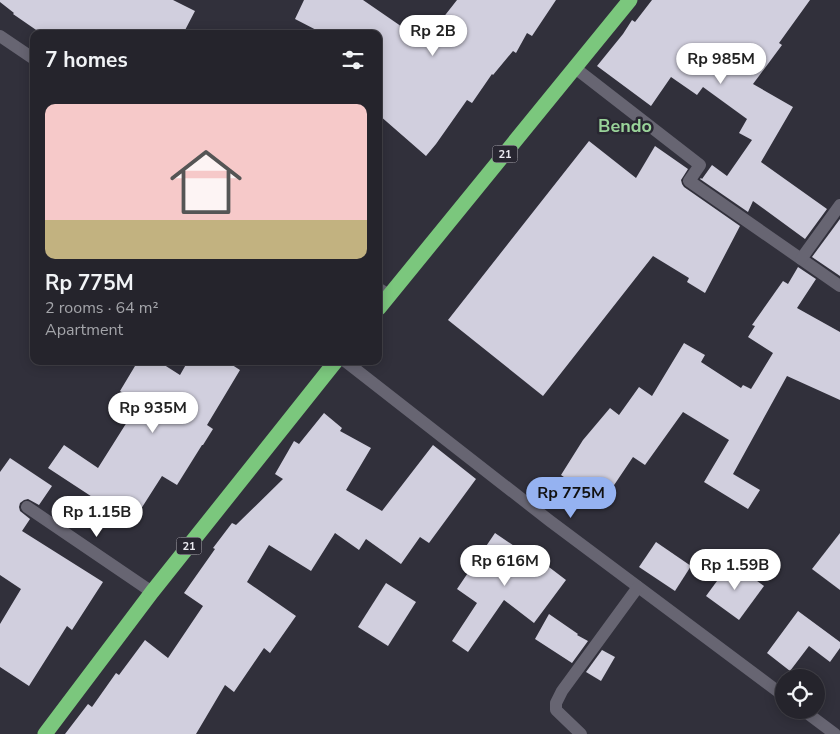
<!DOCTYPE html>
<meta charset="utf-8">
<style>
:root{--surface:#25242c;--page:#313038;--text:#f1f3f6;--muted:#a3a4a9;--line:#424148;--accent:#95b2f1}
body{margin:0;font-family:"Nunito Sans",sans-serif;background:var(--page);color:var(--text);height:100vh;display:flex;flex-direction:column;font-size:19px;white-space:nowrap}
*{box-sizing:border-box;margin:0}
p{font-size:16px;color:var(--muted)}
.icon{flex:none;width:28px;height:28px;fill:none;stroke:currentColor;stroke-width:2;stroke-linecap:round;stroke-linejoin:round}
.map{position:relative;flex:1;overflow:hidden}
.sheet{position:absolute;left:30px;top:30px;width:352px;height:335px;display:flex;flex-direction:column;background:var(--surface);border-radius:10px;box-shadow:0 2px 12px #0003,0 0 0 1px var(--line)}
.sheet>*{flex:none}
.tools{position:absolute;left:775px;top:669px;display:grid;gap:10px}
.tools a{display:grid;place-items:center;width:50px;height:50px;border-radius:50%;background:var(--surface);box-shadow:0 2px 12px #0003,0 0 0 1px var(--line);font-size:25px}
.price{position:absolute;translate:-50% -42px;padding:0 11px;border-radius:18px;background:#fff;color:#222;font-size:16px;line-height:32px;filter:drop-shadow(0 1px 2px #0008)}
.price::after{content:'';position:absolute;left:50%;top:30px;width:15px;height:11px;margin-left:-8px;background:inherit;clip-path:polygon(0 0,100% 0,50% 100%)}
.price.on{background:var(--accent);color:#111}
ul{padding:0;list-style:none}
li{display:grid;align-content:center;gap:10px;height:265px;padding:0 15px}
li span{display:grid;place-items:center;height:155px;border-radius:10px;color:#555}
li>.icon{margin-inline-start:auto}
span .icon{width:90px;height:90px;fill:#fffc;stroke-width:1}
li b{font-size:21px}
h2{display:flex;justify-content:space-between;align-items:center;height:60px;padding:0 15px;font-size:21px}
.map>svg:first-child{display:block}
</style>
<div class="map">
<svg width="840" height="734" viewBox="0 0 840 734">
<rect width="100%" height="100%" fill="#31303b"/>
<g fill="#d1cfde">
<polygon points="0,0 173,0 195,11 183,34 42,34 13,14 14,13 0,2"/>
<polygon points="304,0 363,0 424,42 457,0 556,0 532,36 527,33 516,53 513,51 493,75 492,74 472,103 467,100 436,144 426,156 379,115 379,34 324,34 295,19"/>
<polygon points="652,0 810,0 779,43 782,45 753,84 793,107 761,162 827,209 805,239 753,201 748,212 700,179 701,178 702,179 712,165 727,176 752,140 739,133 747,119 703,87 697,95 671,77 651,106 597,66 623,34 632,20 635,22"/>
<polygon points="589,141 636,178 655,146 688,169 681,180 682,184 684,187 740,226 705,293 687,282 689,278 653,256 543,396 448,320"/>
<polygon points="840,219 840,276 812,257"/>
<polygon points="798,267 816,279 797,308 840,332 840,400 787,376 733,474 760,490 748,509 704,482 729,440 683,412 645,465 633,457 602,503 561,475 583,440 610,408 619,415 639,387 652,396 684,343 705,355 701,362 741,388 743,385 751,389 773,353 748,337 755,326 752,325 783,281 788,284"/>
<polygon points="138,361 158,361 180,375 188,361 226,361 240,370 207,425 213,429 203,445 202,445 177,485 162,476 132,523 48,468 64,445 98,468 139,403 120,391"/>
<polygon points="324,413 342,428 340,431 371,448 346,490 382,511 433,445 476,479 429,543 420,537 401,564 366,539 359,550 335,533 311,571 269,545 247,582 296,616 270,653 264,648 234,692 225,685 196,734 65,734 88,704 92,707 116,673 119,675 145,640 168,658 203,606 184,593 215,549 213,548 232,523 236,525 283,479 275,474 294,441 299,444"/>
<polygon points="10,458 52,486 39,505 28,499 24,500 20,503 19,507 20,511 30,519 22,531 103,582 72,630 67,626 29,686 0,667 0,624 21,589 0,575 0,472"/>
<polygon points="495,533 539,563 541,561 566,580 534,623 504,600 468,652 452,641 477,603 457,589"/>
<polygon points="840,533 840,590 812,569"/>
<polygon points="656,542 691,566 675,591 639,567"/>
<polygon points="731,562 764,586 739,620 706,596"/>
<polygon points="386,583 416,602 388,646 358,627"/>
<polygon points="798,611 840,642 840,648 830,662 809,646 790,671 767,653"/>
<polygon points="549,614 578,634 577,635 588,641 572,663 535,639"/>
<polygon points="602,650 615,657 601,681 586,672"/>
</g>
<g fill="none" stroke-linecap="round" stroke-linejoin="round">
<g stroke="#676572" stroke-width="12">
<polyline points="0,36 34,59"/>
<polyline points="575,68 700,165 689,181 840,286"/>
<polyline points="801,259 840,205"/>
<polyline points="379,289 389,295"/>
<polyline points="345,361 550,521 784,696"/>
<polyline points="27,507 152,592"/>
<polyline points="803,710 835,734"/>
<polyline points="581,734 556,710 556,703 562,691 638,587"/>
</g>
<g stroke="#7bc77d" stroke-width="15">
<polyline points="379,308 630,0"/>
<polyline points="45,734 152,592 336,361"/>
</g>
</g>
<g text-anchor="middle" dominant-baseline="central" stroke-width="5" stroke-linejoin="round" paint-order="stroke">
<g fill="#282631" stroke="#b0aeb7" stroke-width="1">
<rect x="492.5" y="145.5" width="25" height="17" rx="4"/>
<rect x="176.5" y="537.5" width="25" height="17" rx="4"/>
</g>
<g font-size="11" font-weight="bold" fill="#eae9f0">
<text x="505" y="154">21</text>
<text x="189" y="546">21</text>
</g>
<g font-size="18" font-weight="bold" fill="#99d299" stroke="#282631">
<text x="625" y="126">Bendo</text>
</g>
</g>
</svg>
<div class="tools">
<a><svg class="icon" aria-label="locate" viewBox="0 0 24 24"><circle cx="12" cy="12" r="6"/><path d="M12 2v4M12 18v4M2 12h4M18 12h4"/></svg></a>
</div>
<b class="price" style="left:433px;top:57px">Rp 2B</b>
<b class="price" style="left:721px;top:85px">Rp 985M</b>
<b class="price" style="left:153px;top:434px">Rp 935M</b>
<b class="price on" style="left:571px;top:519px">Rp 775M</b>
<b class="price" style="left:97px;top:538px">Rp 1.15B</b>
<b class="price" style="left:505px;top:587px">Rp 616M</b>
<b class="price" style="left:735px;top:591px">Rp 1.59B</b>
<section class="sheet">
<h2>7 homes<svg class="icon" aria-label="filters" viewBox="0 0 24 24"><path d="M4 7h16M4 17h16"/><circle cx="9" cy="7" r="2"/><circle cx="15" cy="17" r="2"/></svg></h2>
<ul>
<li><span style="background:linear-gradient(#f6c9c9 75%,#c2b280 0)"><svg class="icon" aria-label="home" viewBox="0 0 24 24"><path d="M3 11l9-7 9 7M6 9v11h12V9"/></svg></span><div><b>Rp 775M</b><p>2 rooms · 64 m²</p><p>Apartment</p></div></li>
</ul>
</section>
</div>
